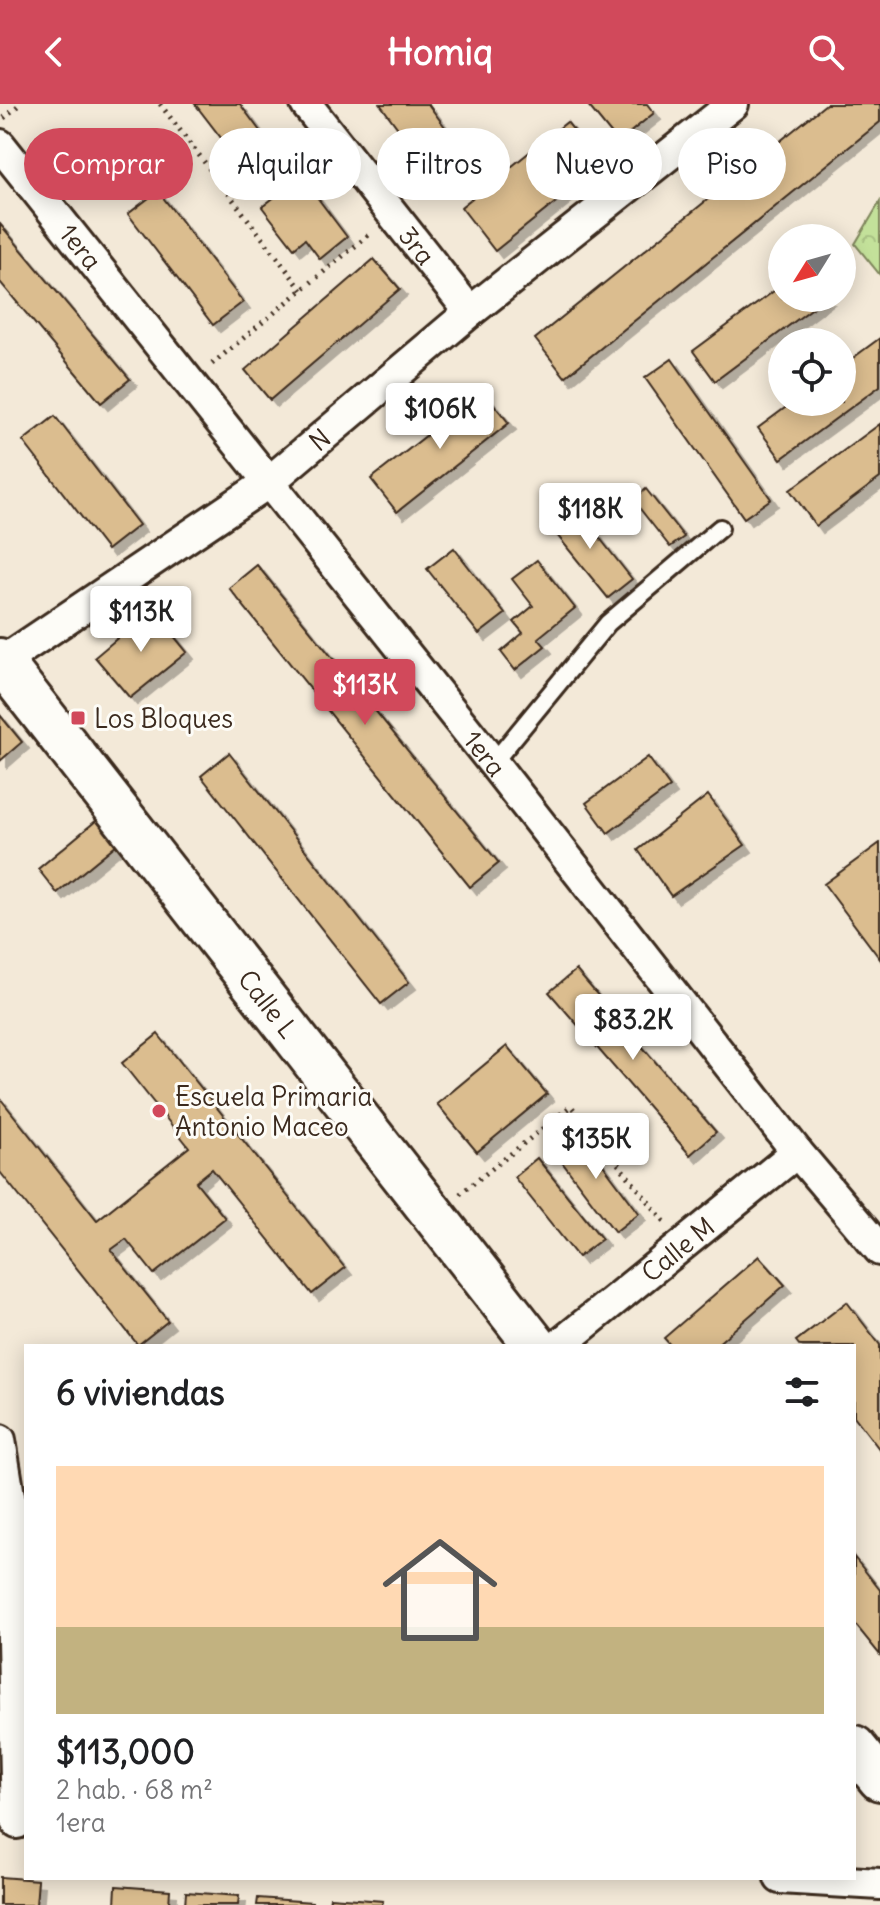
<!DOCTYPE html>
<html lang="es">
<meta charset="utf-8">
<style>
:root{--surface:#fff;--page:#f2f2f2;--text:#202124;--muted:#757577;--accent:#d1495b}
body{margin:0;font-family:Delius,sans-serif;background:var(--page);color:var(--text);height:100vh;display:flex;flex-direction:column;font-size:30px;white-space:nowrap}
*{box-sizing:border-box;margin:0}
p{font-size:26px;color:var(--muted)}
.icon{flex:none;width:44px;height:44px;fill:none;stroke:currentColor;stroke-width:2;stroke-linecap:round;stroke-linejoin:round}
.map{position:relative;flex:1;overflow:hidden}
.panel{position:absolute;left:24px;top:1240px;width:832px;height:536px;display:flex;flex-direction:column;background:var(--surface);border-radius:0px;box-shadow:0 4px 20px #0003}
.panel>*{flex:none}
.banner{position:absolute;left:24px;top:24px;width:832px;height:72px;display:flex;gap:16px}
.needle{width:52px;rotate:233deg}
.controls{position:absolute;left:768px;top:120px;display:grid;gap:16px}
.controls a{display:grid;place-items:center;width:88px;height:88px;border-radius:50%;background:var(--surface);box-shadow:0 4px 20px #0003;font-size:40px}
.price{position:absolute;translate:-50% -68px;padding:0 18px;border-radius:8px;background:#fff;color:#222;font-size:26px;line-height:52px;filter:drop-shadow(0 2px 4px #0008)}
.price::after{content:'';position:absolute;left:50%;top:48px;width:24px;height:18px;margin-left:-12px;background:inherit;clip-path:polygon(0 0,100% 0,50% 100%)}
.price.active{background:var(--accent);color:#fff}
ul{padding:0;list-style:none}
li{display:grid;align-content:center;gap:16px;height:424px;padding:0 32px}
li span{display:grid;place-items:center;height:248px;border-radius:0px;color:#555}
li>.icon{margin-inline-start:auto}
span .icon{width:144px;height:144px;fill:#fffc;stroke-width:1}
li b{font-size:34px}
h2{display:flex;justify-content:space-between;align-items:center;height:96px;padding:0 32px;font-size:34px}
.tag{padding:0 28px;border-radius:36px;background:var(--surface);box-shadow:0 4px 20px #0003;font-size:28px;line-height:72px}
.tag.active{background:var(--accent);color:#fff}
header{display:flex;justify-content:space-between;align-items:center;height:104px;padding:0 32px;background:var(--accent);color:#fff;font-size:36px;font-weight:800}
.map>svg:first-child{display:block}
</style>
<header><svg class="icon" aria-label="back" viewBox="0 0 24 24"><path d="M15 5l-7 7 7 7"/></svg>Homiq<svg class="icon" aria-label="search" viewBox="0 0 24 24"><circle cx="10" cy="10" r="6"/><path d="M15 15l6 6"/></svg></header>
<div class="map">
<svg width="880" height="1801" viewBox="0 0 880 1801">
<defs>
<pattern id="forest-crowns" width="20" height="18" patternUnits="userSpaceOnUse" patternTransform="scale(2)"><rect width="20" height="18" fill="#c3e19a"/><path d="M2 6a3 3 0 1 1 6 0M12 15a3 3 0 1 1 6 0" fill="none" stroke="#a8c184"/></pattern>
<filter id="shadow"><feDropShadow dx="7" dy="7" stdDeviation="0" flood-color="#0004"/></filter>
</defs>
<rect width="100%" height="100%" fill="#f3e9d8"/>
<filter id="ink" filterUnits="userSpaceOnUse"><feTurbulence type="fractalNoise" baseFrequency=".0125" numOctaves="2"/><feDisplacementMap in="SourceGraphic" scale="16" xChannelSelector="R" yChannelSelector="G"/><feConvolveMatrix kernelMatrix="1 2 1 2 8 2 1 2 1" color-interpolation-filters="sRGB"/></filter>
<g filter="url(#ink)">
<polygon fill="url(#forest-crowns)" stroke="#7f865c" stroke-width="2" points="880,98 880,171 855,140"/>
<g fill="#dbbd8f" stroke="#3b2a1e" stroke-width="2" filter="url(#shadow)">
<polygon points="195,0 240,0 263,31 235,52"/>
<polygon points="380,0 428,0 462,46 431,69"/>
<polygon points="587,0 647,0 654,9 618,38"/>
<polygon points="826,0 880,0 880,18 565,273 535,235"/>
<polygon points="567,18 602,61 495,147 461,103"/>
<polygon points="301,72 347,133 320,155 305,135 294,144 262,103"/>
<polygon points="158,87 243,198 213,221 128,110"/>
<polygon points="0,120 130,275 101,299 0,178"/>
<polygon points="374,155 400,185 270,296 245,266"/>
<polygon points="782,181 782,194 826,194 715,277 693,247"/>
<polygon points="880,234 880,282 781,355 758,324 793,298 842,298 842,262"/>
<polygon points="672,255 771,395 744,414 645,274"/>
<polygon points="483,287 509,319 397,408 371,375"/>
<polygon points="55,312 139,421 107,446 23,337"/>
<polygon points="880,320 880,374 816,422 790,386"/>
<polygon points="646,385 684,433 670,443 633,396"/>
<polygon points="573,400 632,475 608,494 548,420"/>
<polygon points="454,444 505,510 479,530 427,465"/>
<polygon points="537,456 575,504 538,534 545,542 515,566 501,548 523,529 514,518 533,502 512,475"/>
<polygon points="257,461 499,759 470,783 229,484"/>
<polygon points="152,505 187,548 130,594 95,553"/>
<polygon points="0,611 22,638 0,657"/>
<polygon points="229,649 409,878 381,900 201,672"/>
<polygon points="648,653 670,683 608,729 586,699"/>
<polygon points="708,691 745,741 671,792 638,746"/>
<polygon points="97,716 117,740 57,789 38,765"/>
<polygon points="880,739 880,855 824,780"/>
<polygon points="576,866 716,1028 690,1051 549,888"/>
<polygon points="158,930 345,1164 312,1190 212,1065 196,1078 225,1114 154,1170 126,1135 111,1146 168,1217 138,1241 0,1068 0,994 97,1116 189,1043 122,959"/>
<polygon points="507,942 547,990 477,1048 437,1000"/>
<polygon points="577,1026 639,1109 615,1128 552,1045"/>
<polygon points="537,1054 602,1135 578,1153 514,1073"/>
<polygon points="759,1152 785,1181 715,1242 671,1242 664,1234"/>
<polygon points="847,1198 880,1241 880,1346 854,1312 854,1242 800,1242 796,1237"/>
<polygon points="854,1453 880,1486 880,1551 854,1519"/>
<polygon points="0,1773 38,1776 36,1801 0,1801"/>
<polygon points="116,1782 170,1786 169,1801 115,1801"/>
<polygon points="186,1788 239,1792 238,1801 185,1801"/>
<polygon points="330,1793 383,1797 382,1801 329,1801"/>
<polygon points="258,1794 312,1798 312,1801 257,1801"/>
</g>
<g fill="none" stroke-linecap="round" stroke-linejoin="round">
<defs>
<polyline id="lane" points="493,659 608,519 720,424"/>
<g id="street">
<path id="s1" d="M306,0L470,208"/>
<path id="s2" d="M0,41L493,659L797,1048L880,1146"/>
<path id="s3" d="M2,558L269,378L470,208L733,0"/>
<path id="s4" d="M558,1242L797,1048"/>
<polyline points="0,1336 10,1398 17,1719"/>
<polyline points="780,1774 880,1780"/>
</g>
<g id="secondary">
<path id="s5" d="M0,556L536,1242"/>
<polyline points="854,1643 880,1675"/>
</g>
</defs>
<use href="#lane" stroke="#3b2a1e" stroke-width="22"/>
<use href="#street" stroke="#3b2a1e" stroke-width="36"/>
<use href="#secondary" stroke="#3b2a1e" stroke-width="48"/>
<g stroke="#3b2a1e" stroke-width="5" stroke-dasharray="2 6" stroke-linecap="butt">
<polyline points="160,0 302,186"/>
<polyline points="4,14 20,0"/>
<polyline points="212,260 371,129"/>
<polyline points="460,1090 571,1002 665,1118"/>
</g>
<use href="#lane" stroke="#fdfcf7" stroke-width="16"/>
<use href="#street" stroke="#fdfcf7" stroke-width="30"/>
<use href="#secondary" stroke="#fdfcf7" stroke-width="42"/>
</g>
</g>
<g fill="#d1495b" stroke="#fdfcf7" stroke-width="3">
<rect x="70" y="606" width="16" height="16" rx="4"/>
<circle cx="159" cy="1007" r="8"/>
</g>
<g text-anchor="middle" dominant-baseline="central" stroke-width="6" stroke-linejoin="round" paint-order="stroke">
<g font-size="26" fill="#3b2a1e" stroke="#fdfcf7">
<text stroke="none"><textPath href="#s1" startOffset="180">3ra</textPath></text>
<text stroke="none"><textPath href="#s2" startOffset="130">1era</textPath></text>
<text stroke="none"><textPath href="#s3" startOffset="388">N</textPath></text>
<text stroke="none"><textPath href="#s2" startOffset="778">1era</textPath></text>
<text stroke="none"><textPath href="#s5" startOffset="436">Calle L</textPath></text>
<text stroke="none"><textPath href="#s4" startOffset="154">Calle M</textPath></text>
</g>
<g font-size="26" fill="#3b2a1e" stroke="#fdfcf7" text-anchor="start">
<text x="94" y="614">Los Bloques</text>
<text x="175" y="992">Escuela Primaria<tspan x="175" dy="30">Antonio Maceo</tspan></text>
</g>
</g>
</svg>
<div class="controls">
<a><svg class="needle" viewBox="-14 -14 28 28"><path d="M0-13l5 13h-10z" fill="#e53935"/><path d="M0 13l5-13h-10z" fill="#757577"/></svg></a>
<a><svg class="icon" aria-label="locate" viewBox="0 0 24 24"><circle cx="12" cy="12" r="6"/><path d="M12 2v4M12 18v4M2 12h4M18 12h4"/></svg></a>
</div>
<b class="price" style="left:440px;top:347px">$106K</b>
<b class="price" style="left:590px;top:447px">$118K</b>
<b class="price" style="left:141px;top:550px">$113K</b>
<b class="price active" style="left:365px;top:623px">$113K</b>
<b class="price" style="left:633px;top:958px">$83.2K</b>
<b class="price" style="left:596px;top:1077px">$135K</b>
<div class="banner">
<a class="tag active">Comprar</a>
<a class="tag">Alquilar</a>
<a class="tag">Filtros</a>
<a class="tag">Nuevo</a>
<a class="tag">Piso</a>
</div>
<section class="panel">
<h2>6 viviendas<svg class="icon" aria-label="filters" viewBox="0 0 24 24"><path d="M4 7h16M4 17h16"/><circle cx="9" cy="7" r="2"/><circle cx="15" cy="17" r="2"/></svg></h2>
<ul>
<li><span style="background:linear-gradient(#ffd9b3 65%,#c2b280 0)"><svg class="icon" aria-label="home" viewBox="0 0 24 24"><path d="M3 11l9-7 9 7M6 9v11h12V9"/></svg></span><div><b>$113,000</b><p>2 hab. · 68 m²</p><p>1era</p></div></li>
</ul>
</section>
</div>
